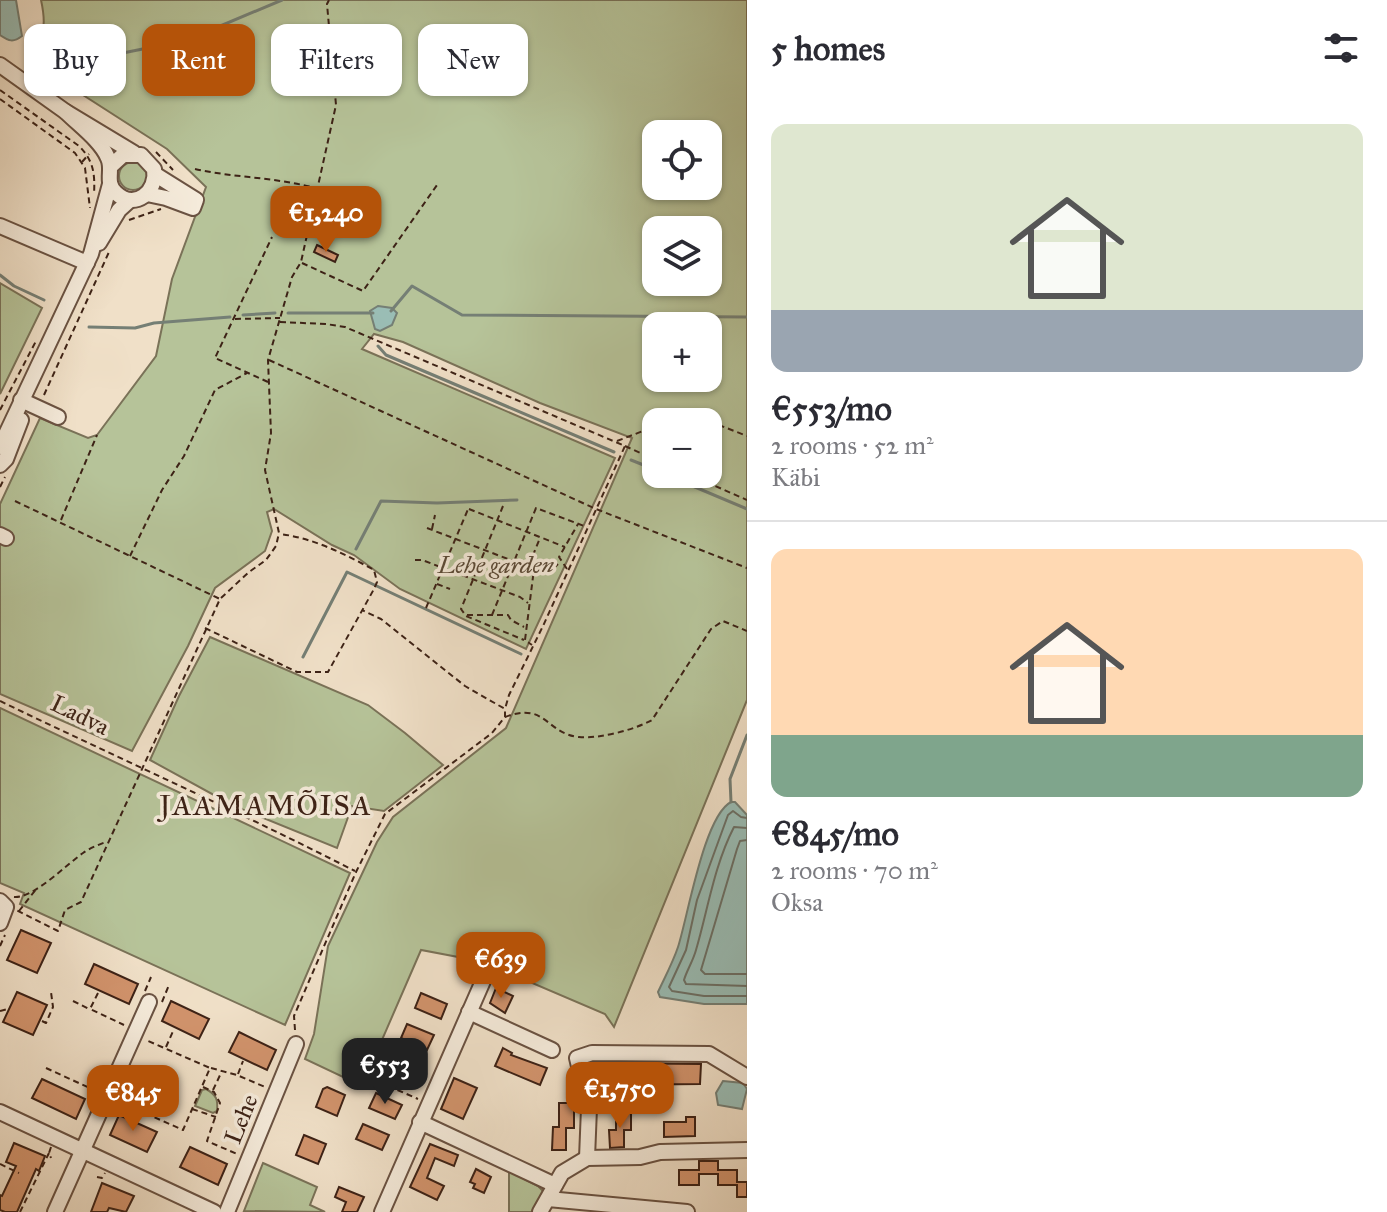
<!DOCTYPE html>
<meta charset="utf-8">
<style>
:root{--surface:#fff;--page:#f2f2f3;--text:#2b2b33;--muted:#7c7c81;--line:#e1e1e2;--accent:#b45309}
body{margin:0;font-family:"IM FELL Great Primer",serif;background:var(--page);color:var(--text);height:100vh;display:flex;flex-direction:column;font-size:30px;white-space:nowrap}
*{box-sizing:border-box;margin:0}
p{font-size:26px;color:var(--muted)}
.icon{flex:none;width:44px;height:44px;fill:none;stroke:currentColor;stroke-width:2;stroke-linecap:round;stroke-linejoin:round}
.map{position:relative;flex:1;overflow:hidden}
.drawer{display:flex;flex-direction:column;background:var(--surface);width:640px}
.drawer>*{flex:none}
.top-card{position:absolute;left:24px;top:24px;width:602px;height:72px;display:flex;gap:16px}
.fabs{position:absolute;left:642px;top:120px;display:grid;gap:16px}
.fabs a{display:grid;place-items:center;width:80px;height:80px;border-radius:16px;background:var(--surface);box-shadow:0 2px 6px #0004;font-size:40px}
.price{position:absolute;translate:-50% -68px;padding:0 18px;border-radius:16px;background:var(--accent);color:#fff;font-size:26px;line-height:52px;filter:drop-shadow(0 2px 4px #0008)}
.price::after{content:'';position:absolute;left:50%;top:48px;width:24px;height:18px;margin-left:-12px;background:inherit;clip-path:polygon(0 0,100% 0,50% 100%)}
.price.selected{background:#222;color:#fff}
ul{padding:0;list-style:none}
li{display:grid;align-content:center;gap:16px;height:424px;padding:0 24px}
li+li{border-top:2px solid var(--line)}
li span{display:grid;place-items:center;height:248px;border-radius:16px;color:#555}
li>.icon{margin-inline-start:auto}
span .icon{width:144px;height:144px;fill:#fffc;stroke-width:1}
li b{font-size:34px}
h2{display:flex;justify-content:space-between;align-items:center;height:96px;padding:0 24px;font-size:34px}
.chip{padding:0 28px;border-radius:16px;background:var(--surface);box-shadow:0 2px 6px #0004;font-size:28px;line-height:72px}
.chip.selected{background:var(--accent);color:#fff}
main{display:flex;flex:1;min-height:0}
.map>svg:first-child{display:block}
</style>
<main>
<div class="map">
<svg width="747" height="1212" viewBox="0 0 747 1212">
<rect width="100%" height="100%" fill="#f0e0c8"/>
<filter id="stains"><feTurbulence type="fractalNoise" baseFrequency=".0025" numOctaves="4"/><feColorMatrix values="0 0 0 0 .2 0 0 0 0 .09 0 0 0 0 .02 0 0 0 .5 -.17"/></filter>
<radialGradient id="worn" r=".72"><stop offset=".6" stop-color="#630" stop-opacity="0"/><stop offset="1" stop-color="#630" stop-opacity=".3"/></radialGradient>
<g fill="#b6c399" stroke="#7a7258" stroke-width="2" fill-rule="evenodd">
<path d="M41,0H747V700L614,1027L605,1014L476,959L468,963L458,957L421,950L362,1086L305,1059L314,1034L328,946L377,842L393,817L506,728L632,438L540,403L403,342L374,334L362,349L615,458L526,649L400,589L354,555L332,545L274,509L267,512L272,531L265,551L215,588L188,646L132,751L0,694V504L40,418L88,438L97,435L156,356L172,279L206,187L167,149L27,59C44,38 47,27 41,0ZM656,134H708V186H656ZM656,230H708V282H656ZM656,326H708V378H656ZM656,422H708V474H656Z"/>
<circle cx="133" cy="176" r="14"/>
<polygon points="0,283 42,308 0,394"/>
<polygon points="210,637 368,705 405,733 443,765 384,811 352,806 337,848 234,806 150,760 179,696"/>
<polygon points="0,708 350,873 285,1025 20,904 24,893 0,883"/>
<path d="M206,1089C217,1095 218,1100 217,1111L213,1113L195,1106L202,1090Z"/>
<polygon points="263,1163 317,1187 310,1205 325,1212 244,1211"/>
<polygon points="509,1171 538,1186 545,1193 534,1212 509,1212"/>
</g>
<g fill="#9abdb5" stroke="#757f75" stroke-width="2">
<path d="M0,0H16L22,36C13,43 9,41 0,35Z"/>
<polygon points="316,43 324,46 323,51 314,57 307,55 296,59 298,67 293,76 286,76 285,67 291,50 307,48"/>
<polygon points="378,306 392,308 397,313 392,325 380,331 375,329 370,311"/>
<path d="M731,802H735L747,815V1004H704L660,997L658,992C665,977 673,962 678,947C688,916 704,816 731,802Z"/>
<polygon points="723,1081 743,1083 747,1089 742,1109 718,1105 716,1093"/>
</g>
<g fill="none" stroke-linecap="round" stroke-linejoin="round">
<g stroke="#6c7066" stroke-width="2">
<polyline points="747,818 741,817 733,811 728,815 697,900 686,950 669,987 672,991 704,996 747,996"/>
<path d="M747,828L734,827C714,866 708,909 696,950C693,961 687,970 684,980L686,984L747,986"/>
<polyline points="747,840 740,841 737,849 701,970 705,974 747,974"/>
</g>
<g stroke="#757f75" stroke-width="3">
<polyline points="44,69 187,40 282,0"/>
<polyline points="0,275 14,286 44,300"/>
<polyline points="391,311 412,286 462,315 747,317"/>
<polyline points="288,313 373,313"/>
<polyline points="243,315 275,313"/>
<polyline points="89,327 135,328 154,323 230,317"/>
<polyline points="378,346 386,355 614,452"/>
<polyline points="631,460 656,470"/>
<polyline points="664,474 747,509"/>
<polyline points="356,549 381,501 437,503 517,500"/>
<polyline points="303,657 347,572 521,654"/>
<polyline points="731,802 730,779 747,735"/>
</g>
</g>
<g fill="#d1936c" stroke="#3d2216" stroke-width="2">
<polygon points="324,208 338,211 333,231 321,230"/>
<polygon points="317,245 338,255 335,262 314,252"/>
<polygon points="21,930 51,943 37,973 7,960"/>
<polygon points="94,964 138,984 129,1004 85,984"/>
<polygon points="496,988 513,996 505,1013 490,1003"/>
<polygon points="17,992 47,1005 33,1035 3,1022"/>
<polygon points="421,993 447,1004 441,1019 415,1008"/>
<polygon points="171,1001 209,1019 199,1039 162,1021"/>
<polygon points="407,1024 434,1035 427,1050 401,1038"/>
<polygon points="239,1032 276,1050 267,1070 229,1052"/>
<polygon points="503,1048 512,1053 511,1055 547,1068 540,1085 495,1066"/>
<polygon points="394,1054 420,1066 414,1080 387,1069"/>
<polygon points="597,1063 701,1064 700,1084 604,1085 597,1083"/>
<polygon points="454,1078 477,1088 463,1119 441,1109"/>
<polygon points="42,1079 85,1099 76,1119 32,1098"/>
<polygon points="327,1087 345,1095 337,1116 316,1107 323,1089"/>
<polygon points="376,1093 402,1105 395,1119 369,1108"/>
<polygon points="559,1103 574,1103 574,1128 566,1128 566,1150 552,1150 553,1127 559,1127"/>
<polygon points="616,1112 631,1112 631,1130 624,1130 624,1147 610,1148 609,1130 616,1130"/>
<polygon points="119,1115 157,1132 147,1152 110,1135"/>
<polygon points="686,1117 695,1117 695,1136 664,1137 664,1122 686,1122"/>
<polygon points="363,1124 389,1135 382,1150 356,1139"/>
<polygon points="304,1135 326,1144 318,1164 296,1155"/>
<polygon points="14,1143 45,1156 39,1171 36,1169 17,1212 5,1212 0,1210 0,1195 2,1196 16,1166 6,1162"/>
<polygon points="430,1144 458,1155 454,1166 435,1158 427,1178 444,1186 437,1200 410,1187"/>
<polygon points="190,1147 227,1164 218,1185 180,1167"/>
<polygon points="699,1161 718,1161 718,1170 737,1170 737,1182 747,1182 747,1197 737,1197 737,1185 718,1185 718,1174 699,1174 699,1185 679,1185 679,1170 699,1170"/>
<polygon points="476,1169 491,1177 484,1193 473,1188 475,1184 470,1182"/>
<polygon points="102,1183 134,1196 126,1212 109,1208 107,1212 91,1212"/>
<polygon points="339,1187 364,1197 357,1212 342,1212 346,1202 335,1197"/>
</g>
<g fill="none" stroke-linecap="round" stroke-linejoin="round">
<defs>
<g id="minor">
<polyline points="0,65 66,112 134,153"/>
<path d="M66,112C80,126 101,141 108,158C114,170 104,182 116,193C135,211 158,191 154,169L141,155H123L111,166"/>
<polyline points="147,194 166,198 193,208 196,200 156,175"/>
<polyline points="0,226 87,263"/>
<polyline points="99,243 119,210 130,200"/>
<polyline points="21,400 58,417"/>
<polyline points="0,447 91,254 110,184"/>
<polyline points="0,465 6,459 21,420"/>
<polyline points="0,535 6,538"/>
<polyline points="0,901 6,907 0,923"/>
<polyline points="469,1012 552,1050"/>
<polyline points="0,1112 214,1212"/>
<polyline points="420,1122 555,1185"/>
<polyline points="587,1158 589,1108 577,1058 592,1053 709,1054 747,1077"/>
<polyline points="548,1199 687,1212"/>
<polyline points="55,1212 149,1002"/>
<polyline points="227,1212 296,1044"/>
<polyline points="382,1212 490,965"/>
<polyline points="540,1212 562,1173 587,1158 640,1157 660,1152 747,1150"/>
</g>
</defs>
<use href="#minor" stroke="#6a5242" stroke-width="18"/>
<g stroke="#3d2216" stroke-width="2" stroke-dasharray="6 4" stroke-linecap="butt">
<path d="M0,90L79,146C94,161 95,174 94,195"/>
<polyline points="0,99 75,153 85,168 90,208"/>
<polyline points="156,152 173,170"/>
<polyline points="82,162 89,154"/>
<path d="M195,169C235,178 275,177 315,188"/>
<polyline points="129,220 161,209"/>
<polyline points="302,263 363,291 437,185"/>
<polyline points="235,319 280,318"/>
<polyline points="280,322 326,324 345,327 625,446 543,626 509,695 505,709"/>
<polyline points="269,360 596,509 747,568"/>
<polyline points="268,382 215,358 272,237"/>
<polyline points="44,395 109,252"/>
<polyline points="0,410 36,341"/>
<polyline points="671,422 696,416 747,436"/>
<polyline points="617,441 656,426"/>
<polyline points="625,446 656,460"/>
<polyline points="688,474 747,500"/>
<polyline points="0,487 5,477"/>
<polyline points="15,501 220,599 81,902 65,910 58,931 16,910"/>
<polyline points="503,506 461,609 466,616 524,640"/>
<polyline points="469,509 565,547"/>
<polyline points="61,520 97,435"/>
<polyline points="427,528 534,569 525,640 532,645"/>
<polyline points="432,529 435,515"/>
<polyline points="130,556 162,490 184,456 215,390 247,373"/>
<polyline points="415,560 422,560 520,597 528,603"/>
<polyline points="529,565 540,538"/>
<polyline points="534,568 540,565 555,567 560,562"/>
<polyline points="567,569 559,557 578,524"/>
<polyline points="437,584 450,589"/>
<polyline points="221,598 249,572 266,560 276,546 279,533 265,470 271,433 268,360 292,277 301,262 336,105 327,4 329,0"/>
<polyline points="426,608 469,507"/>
<polyline points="467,615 508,615 511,620 524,627"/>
<polyline points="492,615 536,508 587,527"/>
<path d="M205,628L297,672H328L374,589L377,582L374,570C345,554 313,538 280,534"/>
<path d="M0,701C118,758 238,811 355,871"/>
<path d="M505,717C546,701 546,734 579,737C599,739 634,730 652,720L711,629L723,621L747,631"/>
<path d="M14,897C33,899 67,864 83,853C90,848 98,845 106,842"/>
<polyline points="19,911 37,888"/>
<polyline points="0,946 5,935"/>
<polyline points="145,991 151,977"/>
<polyline points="98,993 90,1009 124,1025"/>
<polyline points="73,1001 89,1009"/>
<polyline points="162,1002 169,985"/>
<polyline points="0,1011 8,1009"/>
<polyline points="42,1021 46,1023 53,1007 51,992"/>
<polyline points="295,1030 294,1016 356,872 385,814 492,733 505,717 505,709 465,686 381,619 362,610"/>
<polyline points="166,1047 174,1029"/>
<polyline points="46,1068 94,1090"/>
<polyline points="211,1068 237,1075 265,1087"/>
<polyline points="238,1074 243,1061"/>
<polyline points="370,1078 418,1099"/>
<polyline points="203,1087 214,1092 220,1103 207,1141 237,1154"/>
<polyline points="213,1090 222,1071"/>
<polyline points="118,1101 183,1130 210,1068 146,1040"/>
<polyline points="192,1109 216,1117"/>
<polyline points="51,1147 49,1153 51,1158"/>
<polyline points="0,1164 19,1173"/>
<polyline points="97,1177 102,1178 105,1173"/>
<polyline points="20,1212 49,1153"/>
</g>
<use href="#minor" stroke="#f5ebdb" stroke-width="14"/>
</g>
<g text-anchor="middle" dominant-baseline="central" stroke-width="7" stroke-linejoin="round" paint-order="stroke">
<g font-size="24" font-style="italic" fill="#5b4a37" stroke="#f5ebdb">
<text x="496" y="565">Lehe garden</text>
</g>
<g font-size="24" fill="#3d2216" stroke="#f5ebdb">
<text transform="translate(80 715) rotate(26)">Ladva</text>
<text transform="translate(241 1119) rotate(-68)">Lehe</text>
</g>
<g font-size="28" letter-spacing="2" fill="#3d2216" stroke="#f5ebdb">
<text x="266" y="805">JAAMAMÕISA</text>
</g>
</g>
<rect width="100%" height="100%" filter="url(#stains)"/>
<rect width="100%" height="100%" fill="url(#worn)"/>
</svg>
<div class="fabs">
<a><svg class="icon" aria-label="locate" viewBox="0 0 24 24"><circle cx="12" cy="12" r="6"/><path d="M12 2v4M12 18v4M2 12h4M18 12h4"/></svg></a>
<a><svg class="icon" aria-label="layers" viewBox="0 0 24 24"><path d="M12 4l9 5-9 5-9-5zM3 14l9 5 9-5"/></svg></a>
<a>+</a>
<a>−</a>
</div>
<b class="price" style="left:326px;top:254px">€1,240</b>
<b class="price" style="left:501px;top:1000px">€639</b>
<b class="price selected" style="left:385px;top:1106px">€553</b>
<b class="price" style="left:620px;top:1130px">€1,750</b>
<b class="price" style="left:133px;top:1133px">€845</b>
<div class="top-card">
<a class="chip">Buy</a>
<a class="chip selected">Rent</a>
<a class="chip">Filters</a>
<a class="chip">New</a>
</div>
</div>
<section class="drawer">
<h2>5 homes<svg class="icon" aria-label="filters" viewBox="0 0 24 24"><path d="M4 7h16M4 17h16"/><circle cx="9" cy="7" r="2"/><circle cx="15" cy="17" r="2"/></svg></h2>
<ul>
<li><span style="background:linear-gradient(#dfe7d0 75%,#9aa5b1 0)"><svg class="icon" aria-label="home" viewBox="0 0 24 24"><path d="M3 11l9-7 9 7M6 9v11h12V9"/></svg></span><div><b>€553/mo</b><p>2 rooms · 52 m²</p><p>Käbi</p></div></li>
<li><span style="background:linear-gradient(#ffd9b3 75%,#7fa58c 0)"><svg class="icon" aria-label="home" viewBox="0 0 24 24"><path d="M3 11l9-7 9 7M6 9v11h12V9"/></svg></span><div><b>€845/mo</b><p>2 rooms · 70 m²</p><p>Oksa</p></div></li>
</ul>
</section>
</main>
